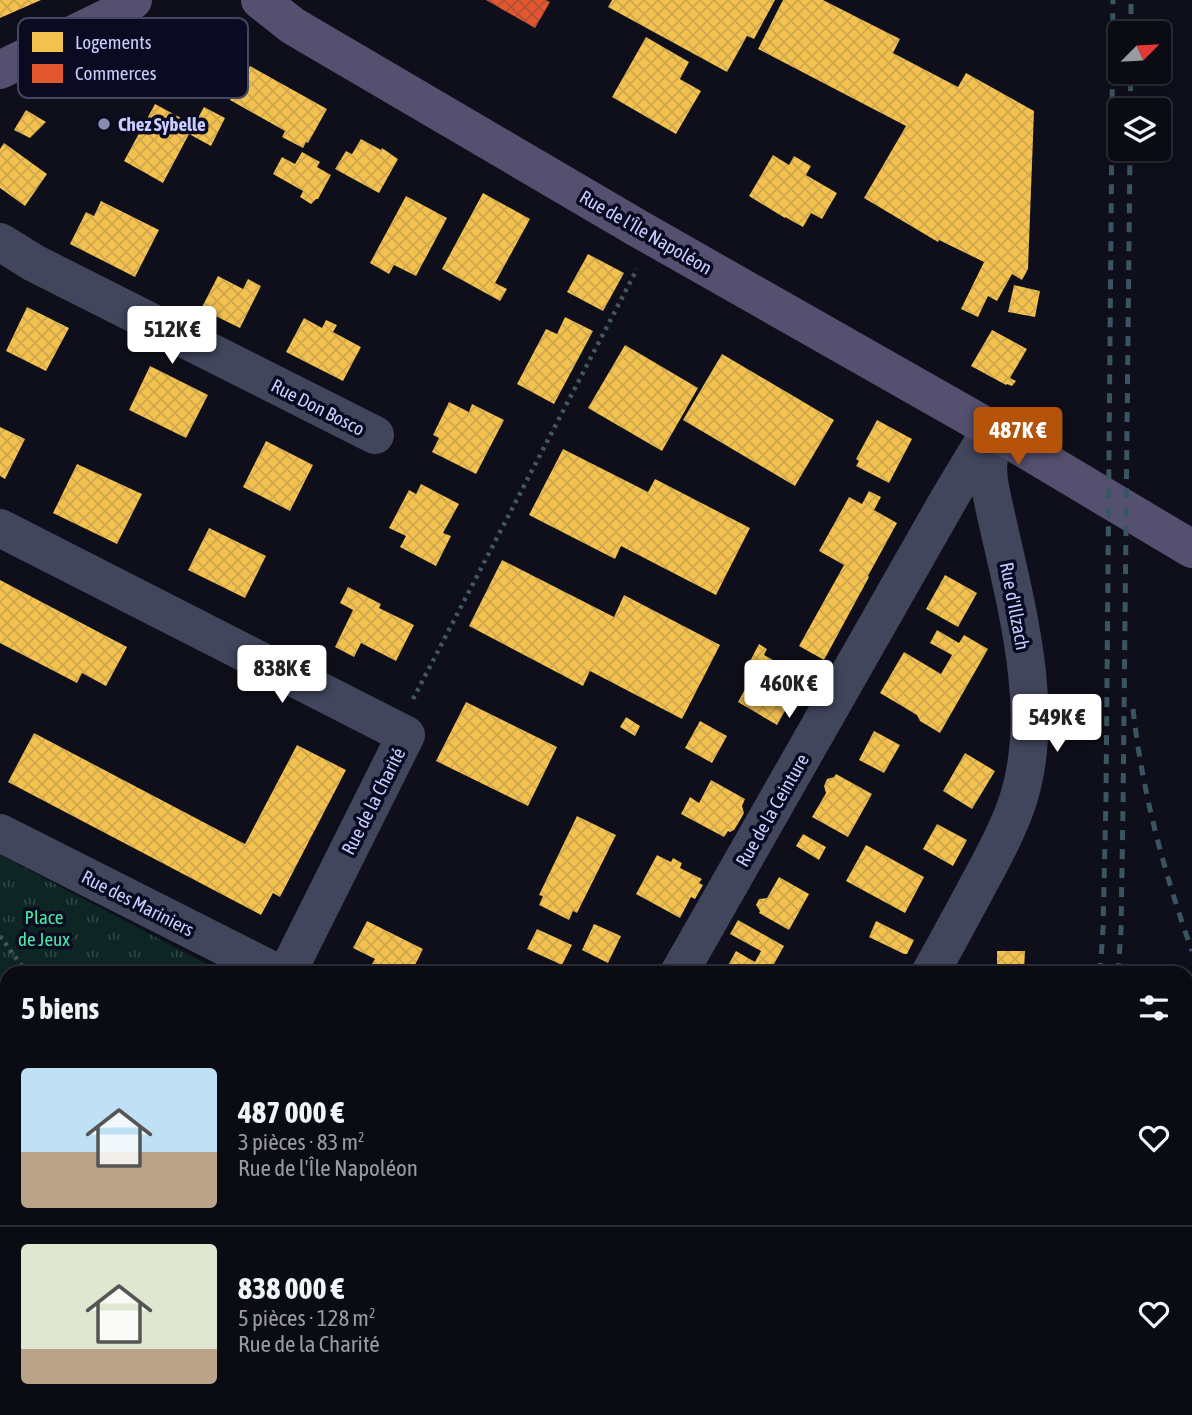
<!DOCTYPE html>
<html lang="fr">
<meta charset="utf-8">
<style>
:root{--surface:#0b0b14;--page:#14141d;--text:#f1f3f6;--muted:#9a9ba0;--line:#2b2b34;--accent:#b45309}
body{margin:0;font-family:"Asap Condensed",sans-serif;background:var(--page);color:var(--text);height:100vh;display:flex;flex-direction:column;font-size:26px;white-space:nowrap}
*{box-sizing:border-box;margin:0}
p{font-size:23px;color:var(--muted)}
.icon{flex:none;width:38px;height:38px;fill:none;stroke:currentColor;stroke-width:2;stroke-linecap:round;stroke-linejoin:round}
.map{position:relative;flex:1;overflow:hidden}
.drawer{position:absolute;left:0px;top:966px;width:1194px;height:450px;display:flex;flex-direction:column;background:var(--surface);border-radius:21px 21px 0 0;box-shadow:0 4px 10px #0003,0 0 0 2px var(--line)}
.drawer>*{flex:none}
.needle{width:46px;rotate:66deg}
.tools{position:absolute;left:1108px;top:21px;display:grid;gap:14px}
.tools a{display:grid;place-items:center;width:63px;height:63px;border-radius:7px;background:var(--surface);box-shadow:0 4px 10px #0003,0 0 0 2px var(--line);font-size:35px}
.price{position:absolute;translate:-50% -60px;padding:0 16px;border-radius:7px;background:#fff;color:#222;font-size:23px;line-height:46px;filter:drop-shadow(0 2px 4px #0008)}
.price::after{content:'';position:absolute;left:50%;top:42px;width:21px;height:16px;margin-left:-10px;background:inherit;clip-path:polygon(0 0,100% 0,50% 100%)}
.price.current{background:var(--accent);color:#fff}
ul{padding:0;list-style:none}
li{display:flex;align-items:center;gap:21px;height:175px;padding:0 21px}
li+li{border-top:2px solid var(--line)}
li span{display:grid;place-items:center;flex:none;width:196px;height:140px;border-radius:7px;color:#555}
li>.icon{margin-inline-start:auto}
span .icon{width:84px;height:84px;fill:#fffc;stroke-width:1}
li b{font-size:30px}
h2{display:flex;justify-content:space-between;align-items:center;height:84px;padding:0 21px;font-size:30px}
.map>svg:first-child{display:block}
</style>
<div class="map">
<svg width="1192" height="1415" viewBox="0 0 1192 1415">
<defs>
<pattern id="park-tufts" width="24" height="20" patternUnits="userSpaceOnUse" patternTransform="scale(1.75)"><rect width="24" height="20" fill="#0d2623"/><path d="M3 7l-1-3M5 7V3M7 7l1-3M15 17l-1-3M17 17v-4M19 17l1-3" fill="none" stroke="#2f4444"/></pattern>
<pattern id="homes-cross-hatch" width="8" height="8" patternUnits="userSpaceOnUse" patternTransform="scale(1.75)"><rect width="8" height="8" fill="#f2c14e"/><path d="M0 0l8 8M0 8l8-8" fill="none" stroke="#cea74e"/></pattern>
<pattern id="shops-cross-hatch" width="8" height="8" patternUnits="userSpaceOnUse" patternTransform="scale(1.75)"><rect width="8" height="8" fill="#e4572e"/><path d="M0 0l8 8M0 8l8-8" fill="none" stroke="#b25037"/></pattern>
</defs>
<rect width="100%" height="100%" fill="#0f0f1b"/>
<polygon fill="url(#park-tufts)" points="0,855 207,964 202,973 7,973 7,1009 0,1005"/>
<g fill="#07263f">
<polygon points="0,1131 7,1135 7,1269 0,1266"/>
<polygon points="256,1409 512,1409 524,1415 268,1415"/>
</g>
<g fill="url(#homes-cross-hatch)">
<polygon points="0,0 41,0 0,18"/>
<polygon points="612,0 775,0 754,39 747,36 727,72 608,7"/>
<polygon points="783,0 823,0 900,39 893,53 958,87 966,73 1034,111 1028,269 1022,280 1012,274 997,301 988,296 978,317 961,309 984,262 939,240 938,242 864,198 906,126 758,49"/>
<polygon points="646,37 689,62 680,79 701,91 676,134 612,97"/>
<polygon points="250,66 327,109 308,143 306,142 303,148 282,137 285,131 230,100"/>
<polygon points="155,104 194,125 204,107 225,118 211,146 189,134 163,183 124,161"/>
<polygon points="26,110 46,122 30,138 14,130"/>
<polygon points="361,139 381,150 382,148 398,159 379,193 335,169 346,151 352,154"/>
<polygon points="4,143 47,174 25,206 0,188 0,149"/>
<polygon points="302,152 320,162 317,167 331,175 318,199 316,199 311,204 300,197 303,191 273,174 282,157 295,164"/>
<polygon points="773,155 789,165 794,156 811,166 806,175 837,193 822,219 811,213 803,227 785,217 785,218 749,196"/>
<polygon points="483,193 530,219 495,283 507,289 500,301 442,269"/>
<polygon points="406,196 447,218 416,276 394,265 389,274 370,263"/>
<polygon points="101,201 159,230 135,277 70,244 86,212 94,216"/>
<polygon points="588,254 624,273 603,311 567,292"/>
<polygon points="218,276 243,289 248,279 261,286 240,328 201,309"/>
<polygon points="1014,285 1040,291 1035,317 1008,312"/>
<polygon points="27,307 69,328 46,371 6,351"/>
<polygon points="565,317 593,331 554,404 517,384 546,329 557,334"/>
<polygon points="304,318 322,328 326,320 337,325 333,332 361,347 343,381 286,352"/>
<polygon points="992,330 1027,349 1010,378 1016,381 1012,386 1007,384 1006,385 971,366"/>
<polygon points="625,345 698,388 662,451 588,408"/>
<polygon points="722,354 834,420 795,486 683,420"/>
<polygon points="150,366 208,395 186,438 129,410"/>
<polygon points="449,402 469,412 472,404 504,420 476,474 432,452 439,438 433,435"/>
<polygon points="877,420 912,439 889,483 856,466 859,461 856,459"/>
<polygon points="0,427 25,439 5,479 0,476"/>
<polygon points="266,441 313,465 290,511 243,487"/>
<polygon points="563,449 648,492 655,479 750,528 716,595 621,546 615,559 529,515"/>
<polygon points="77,464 142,494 117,544 53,513"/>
<polygon points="421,484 459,504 443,533 451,536 436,566 400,547 406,536 389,528 409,490 416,494"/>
<polygon points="869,491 881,497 874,510 897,523 868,576 869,577 824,660 799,646 844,565 819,551 849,497 862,504"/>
<polygon points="209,528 266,556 245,598 188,570"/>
<polygon points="502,560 614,617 624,595 720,645 682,719 590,671 583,686 469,626"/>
<polygon points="945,575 977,593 958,627 926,609"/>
<polygon points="0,580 127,647 106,686 82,673 77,683 0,643"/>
<polygon points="348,587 381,604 379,608 414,625 396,661 361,643 354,657 335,647 353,610 340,603"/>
<polygon points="937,630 959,643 964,635 988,649 940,733 920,721 917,715 880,693 904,652 941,674 952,655 930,643"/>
<polygon points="759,644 767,649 764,655 804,677 777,725 738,702 756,669 748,665"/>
<polygon points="466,702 557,747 528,806 436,761"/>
<polygon points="626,717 640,726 635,736 620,727"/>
<polygon points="700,721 727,736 712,763 685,748"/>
<polygon points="874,731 900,745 884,773 859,760"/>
<polygon points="34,733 245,844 297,745 346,770 280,897 273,893 261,915 8,782"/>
<polygon points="965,753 995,771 972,809 943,791"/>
<polygon points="836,774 872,794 848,837 812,817 826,793 824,786 827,779 834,777"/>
<polygon points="711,780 745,799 742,806 744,813 739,822 734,830 730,832 728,831 724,837 681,814 690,797 699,803"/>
<polygon points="577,816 616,835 577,913 573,911 569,920 539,905 543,896 539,895"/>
<polygon points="937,824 967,840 953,866 923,849"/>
<polygon points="803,834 826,847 819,860 796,846"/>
<polygon points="866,845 924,877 905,913 846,881"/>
<polygon points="657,855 671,862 673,858 682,863 680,868 702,879 699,883 703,885 695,899 691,897 680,918 636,894"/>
<polygon points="779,877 809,894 789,930 759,913 760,911 756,905 759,899 767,898"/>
<polygon points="738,920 784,946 769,973 718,973 720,968 725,971 736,951 755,962 761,951 730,934"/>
<polygon points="367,921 423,949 411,973 391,973 372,964 375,959 353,948"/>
<polygon points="876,921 914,940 907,954 904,954 869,937"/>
<polygon points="594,924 621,936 608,963 582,950"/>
<polygon points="537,929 572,945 562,965 527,949"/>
<polygon points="997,951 1025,951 1024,970 997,970"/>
<polygon points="715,1409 836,1409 838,1410 835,1415 727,1415"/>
</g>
<polygon fill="url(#shops-cross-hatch)" points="486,0 546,0 550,2 535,28"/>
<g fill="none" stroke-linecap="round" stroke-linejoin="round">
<g stroke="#41565f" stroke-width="4.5" stroke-dasharray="3.5 5" stroke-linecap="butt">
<polyline points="413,699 637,269"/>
<polyline points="0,936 27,973"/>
<polyline points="0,1280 7,1284"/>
<polyline points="239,1409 251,1415"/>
</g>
<g stroke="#42465d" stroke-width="38">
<polyline points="0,242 34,263 375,435"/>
<polyline points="0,528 406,735 287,973"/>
<polyline points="0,833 277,973"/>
<polyline points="679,973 950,497 991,429"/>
<path d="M930,973C946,945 961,917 976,889C992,859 1009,829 1019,797C1049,698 1008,580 989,482L988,468L991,434"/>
<polyline points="0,1111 7,1115"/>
<polyline points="570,1409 582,1415"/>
</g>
<g stroke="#565070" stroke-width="38">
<polyline points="260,0 293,26 639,229 991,429 1192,549"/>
<polyline points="0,70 113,15 133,0"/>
</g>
<g stroke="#3a5561" stroke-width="5" stroke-dasharray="10 9" stroke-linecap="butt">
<polyline points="1131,33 1131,0"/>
<polyline points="1130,110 1131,72"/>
<path d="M1133,709C1142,792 1164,872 1192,951"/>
<polyline points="1100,973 1103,930 1106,798 1113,0"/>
<polyline points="1118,973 1121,930 1123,808 1130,149"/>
<polyline points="986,1415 989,1409"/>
<polyline points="1011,1415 1014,1409"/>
</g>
</g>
<circle fill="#888aaf" stroke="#0a0b20" stroke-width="2.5" cx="104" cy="124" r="7"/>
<g text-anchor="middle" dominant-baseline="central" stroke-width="7" stroke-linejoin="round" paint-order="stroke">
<g font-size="19" font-weight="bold" fill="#c9cdff" stroke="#0a0b20" text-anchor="start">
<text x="118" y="124">Chez Sybelle</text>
</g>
<g font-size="19" fill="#c9cdff" stroke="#0a0b20">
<text transform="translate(646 232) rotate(30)">Rue de l'Île Napoléon</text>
<text transform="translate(318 407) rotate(27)">Rue Don Bosco</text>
<text transform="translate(1015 606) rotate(79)">Rue d'Illzach</text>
<text transform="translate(373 801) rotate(-63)">Rue de la Charité</text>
<text transform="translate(772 810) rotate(-60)">Rue de la Ceinture</text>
<text transform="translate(138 903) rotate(27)">Rue des Mariniers</text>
</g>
<g font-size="19" fill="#4aeaa4" stroke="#0a0b20">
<text x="44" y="917">Place<tspan x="44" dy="22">de Jeux</tspan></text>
</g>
</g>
<rect x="18" y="18" width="230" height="80" rx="10" fill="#0a0b20" stroke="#434563" stroke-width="2"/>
<rect x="32" y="32" width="31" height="20" fill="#f2c14e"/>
<rect x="32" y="64" width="31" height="19" fill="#e4572e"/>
<g font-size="19" fill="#c9cdff">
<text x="75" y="49">Logements</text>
<text x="75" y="80">Commerces</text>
</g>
</svg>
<div class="tools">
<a><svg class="needle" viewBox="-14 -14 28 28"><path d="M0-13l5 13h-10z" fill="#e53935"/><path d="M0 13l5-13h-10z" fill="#9a9ba0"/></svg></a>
<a><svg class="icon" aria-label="layers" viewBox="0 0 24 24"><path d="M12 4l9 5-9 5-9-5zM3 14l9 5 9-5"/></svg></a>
</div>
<b class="price" style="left:172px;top:366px">512K €</b>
<b class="price current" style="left:1018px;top:467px">487K €</b>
<b class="price" style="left:282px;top:705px">838K €</b>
<b class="price" style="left:789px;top:720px">460K €</b>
<b class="price" style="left:1057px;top:754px">549K €</b>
<section class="drawer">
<h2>5 biens<svg class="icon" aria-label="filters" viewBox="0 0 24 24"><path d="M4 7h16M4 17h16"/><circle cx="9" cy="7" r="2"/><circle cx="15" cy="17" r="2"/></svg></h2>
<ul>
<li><span style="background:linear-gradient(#bfe0f5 60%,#b9a48a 0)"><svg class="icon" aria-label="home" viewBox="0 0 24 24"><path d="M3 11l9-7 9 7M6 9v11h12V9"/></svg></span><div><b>487 000 €</b><p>3 pièces · 83 m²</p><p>Rue de l'Île Napoléon</p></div><svg class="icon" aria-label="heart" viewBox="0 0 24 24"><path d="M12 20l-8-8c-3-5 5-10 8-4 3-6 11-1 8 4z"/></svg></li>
<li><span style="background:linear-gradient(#dfe7d0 75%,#b9a48a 0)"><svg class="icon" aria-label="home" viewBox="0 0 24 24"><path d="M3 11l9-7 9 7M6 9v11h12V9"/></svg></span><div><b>838 000 €</b><p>5 pièces · 128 m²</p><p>Rue de la Charité</p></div><svg class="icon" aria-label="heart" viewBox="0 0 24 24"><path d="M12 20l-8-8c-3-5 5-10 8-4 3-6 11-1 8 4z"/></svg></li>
</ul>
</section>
</div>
